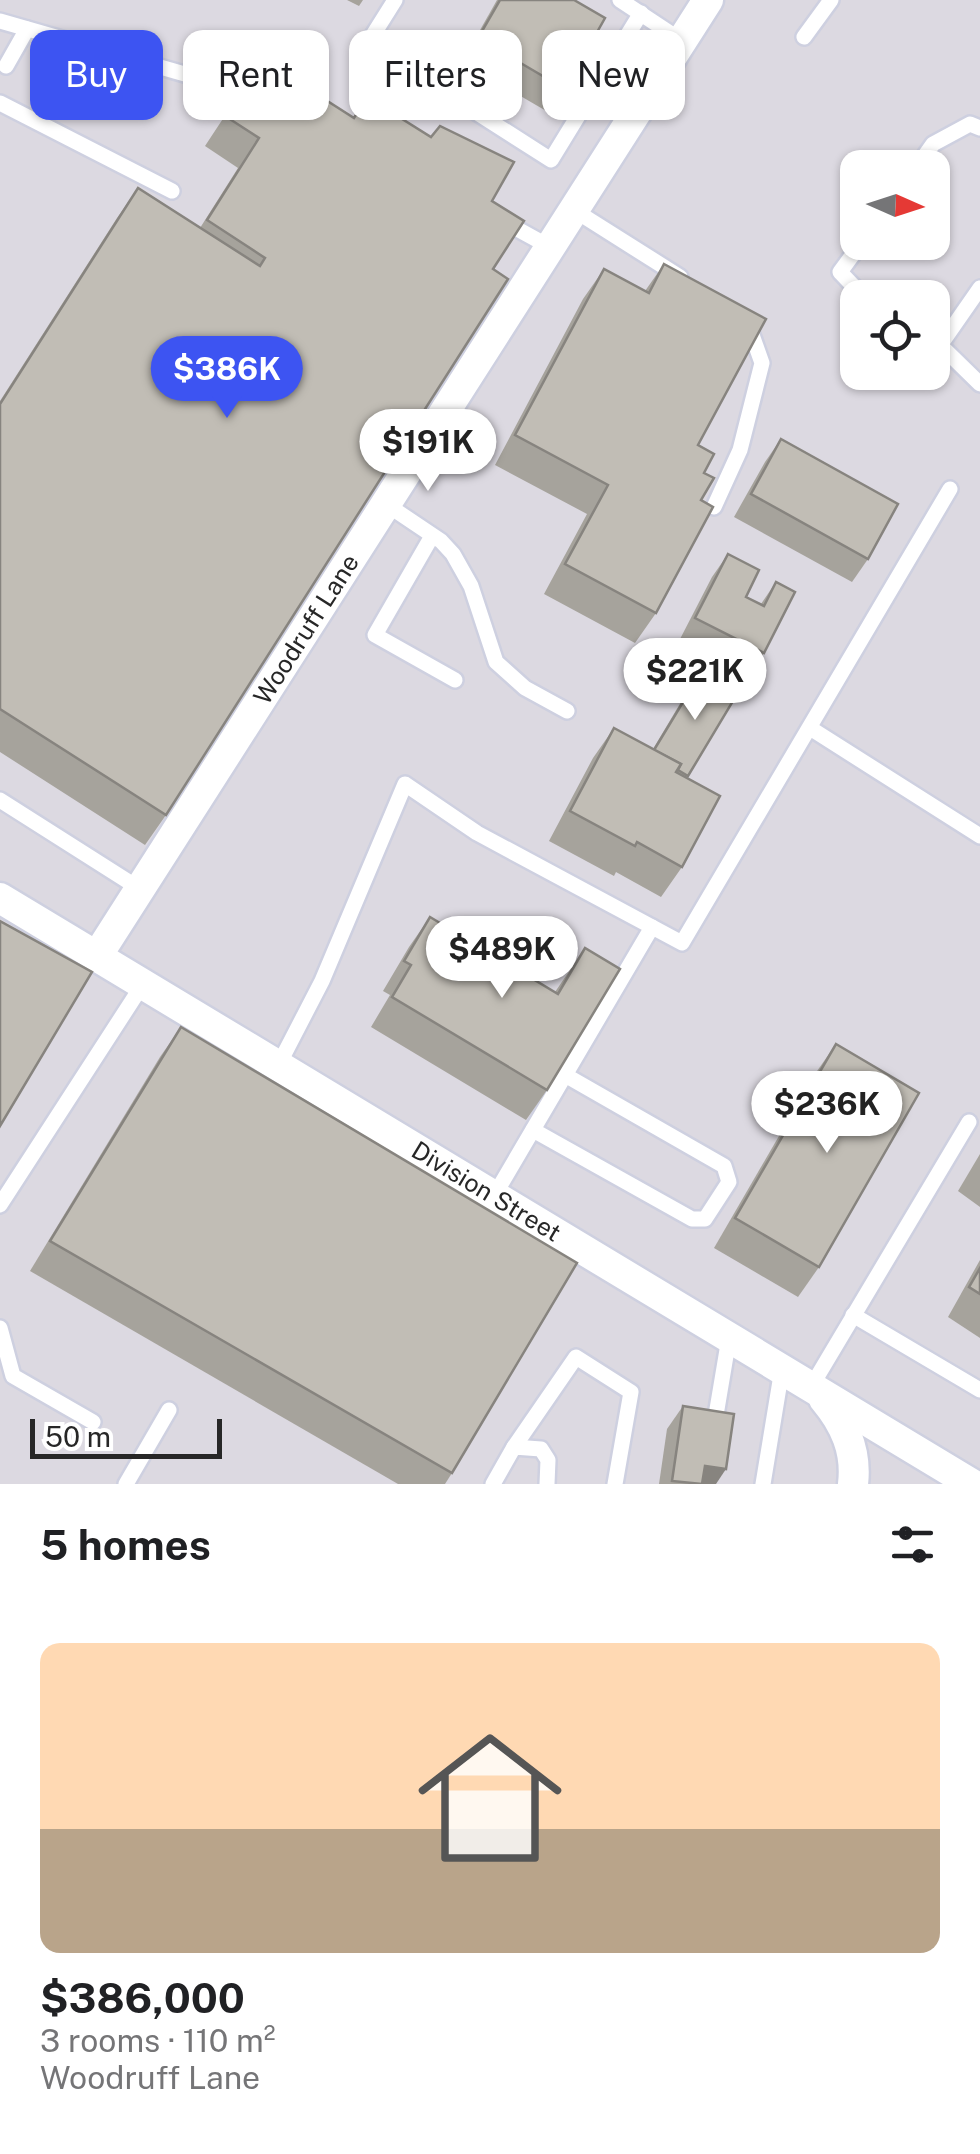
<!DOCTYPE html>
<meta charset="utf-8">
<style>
:root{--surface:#fff;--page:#f2f2f2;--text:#202124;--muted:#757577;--line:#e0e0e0;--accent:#3d54f2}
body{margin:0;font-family:"Public Sans",sans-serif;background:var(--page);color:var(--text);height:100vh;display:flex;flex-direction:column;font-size:38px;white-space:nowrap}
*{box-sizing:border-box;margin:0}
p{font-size:32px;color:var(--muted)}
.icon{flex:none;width:55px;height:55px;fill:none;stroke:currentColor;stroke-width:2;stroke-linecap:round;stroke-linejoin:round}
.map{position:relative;height:1484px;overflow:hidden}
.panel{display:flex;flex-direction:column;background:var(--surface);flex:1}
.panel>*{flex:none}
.hud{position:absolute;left:30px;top:30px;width:920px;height:90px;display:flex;gap:20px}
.needle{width:65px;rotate:93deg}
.tools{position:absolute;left:840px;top:150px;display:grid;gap:20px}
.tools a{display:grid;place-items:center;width:110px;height:110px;border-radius:20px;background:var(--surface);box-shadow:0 2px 8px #0004;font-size:50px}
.scale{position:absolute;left:30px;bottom:25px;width:192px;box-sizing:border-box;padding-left:10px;border:5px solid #272727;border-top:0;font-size:28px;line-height:35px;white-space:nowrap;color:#272727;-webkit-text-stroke:8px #fff;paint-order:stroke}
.price{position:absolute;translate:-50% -85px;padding:0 22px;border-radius:35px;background:#fff;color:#222;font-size:32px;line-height:65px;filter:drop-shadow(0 2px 5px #0008)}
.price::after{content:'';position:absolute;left:50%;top:60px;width:30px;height:22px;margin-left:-15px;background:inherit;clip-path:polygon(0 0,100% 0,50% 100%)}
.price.selected{background:var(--accent);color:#fff}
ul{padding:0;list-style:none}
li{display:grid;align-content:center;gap:20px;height:530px;padding:0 40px}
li+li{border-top:2px solid var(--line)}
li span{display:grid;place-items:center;height:310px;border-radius:20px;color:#555}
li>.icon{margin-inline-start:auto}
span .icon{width:180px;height:180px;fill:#fffc;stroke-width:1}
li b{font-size:42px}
h2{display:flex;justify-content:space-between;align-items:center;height:120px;padding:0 40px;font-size:42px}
.pill{padding:0 35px;border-radius:20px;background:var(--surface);box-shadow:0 2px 8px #0004;font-size:35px;line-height:90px}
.pill.selected{background:var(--accent);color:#fff}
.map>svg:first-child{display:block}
</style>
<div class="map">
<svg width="980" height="1484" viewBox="0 0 980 1484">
<rect width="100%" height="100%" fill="#e9e3d9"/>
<path fill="#dcd9e1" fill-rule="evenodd" d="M0,0H980V1484H0ZM858,168H932V242H858ZM858,298H932V372H858Z"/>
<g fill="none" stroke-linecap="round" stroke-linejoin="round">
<defs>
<g id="lane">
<polyline points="395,0 368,43 551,160 641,13"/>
<polyline points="620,0 682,41"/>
<polyline points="0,21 261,96"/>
<polyline points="804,37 831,0"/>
<polyline points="6,66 27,29"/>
<polyline points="0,103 172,191"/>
<polyline points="916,168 933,144 970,124 980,128"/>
<polyline points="574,210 680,277"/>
<polyline points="501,220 550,247"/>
<polyline points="862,242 840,272 860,293 868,298"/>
<polyline points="932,337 980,384"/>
<polyline points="941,344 980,288"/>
<polyline points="386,504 441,541 453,554 471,586 496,662 525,688 567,711"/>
<polyline points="714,507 740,450 762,363 751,332 746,328"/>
<polyline points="432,536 375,635 455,680"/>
<polyline points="810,728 980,836"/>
<polyline points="0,800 140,889"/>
<polyline points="278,1066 322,981 405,784 477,833 682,943 950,489"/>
<polyline points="533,1130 692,1219 705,1219 729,1182 724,1166 565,1075"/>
<polyline points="494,1196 652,927"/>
<polyline points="0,1205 143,984"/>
<polyline points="853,1315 980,1390"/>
<polyline points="0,1328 13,1376 93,1422"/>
<polyline points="811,1387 969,1122"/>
<polyline points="714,1427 729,1338"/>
<polyline points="514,1447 576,1357 631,1392 615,1484"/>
<polyline points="126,1484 169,1410"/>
<polyline points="493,1484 514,1447 541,1449 548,1460 547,1484"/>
<polyline points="763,1484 782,1369"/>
</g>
<g id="street">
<path id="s1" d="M0,898L972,1484"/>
<path id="s2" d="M97,956L708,0"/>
<path d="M824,1399C845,1424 857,1451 853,1484"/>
</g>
</defs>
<use href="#lane" stroke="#ced0e0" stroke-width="20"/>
<use href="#street" stroke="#ced0e0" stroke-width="35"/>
<use href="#lane" stroke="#fff" stroke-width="15"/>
<use href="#street" stroke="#fff" stroke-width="30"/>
</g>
<g fill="#a6a39c">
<polygon points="347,0 363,0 359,6"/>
<polygon points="497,0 574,0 565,89 548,112 462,62"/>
<polygon points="257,67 290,89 353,118 367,97 492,201 493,269 166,815 145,845 0,752 0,401 117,218 138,188 200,228 238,168 205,146"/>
<polygon points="664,264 704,473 701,500 656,613 635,643 544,594 587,514 495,465 583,299 604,269 645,291"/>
<polygon points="781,439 868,559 852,582 734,517 765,462"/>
<polygon points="728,554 746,597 761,604 776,582 764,653 747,676 679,641 712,577"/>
<polygon points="700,674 736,696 687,778 682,867 661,897 616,872 614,876 549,841 593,758 614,728 653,749 684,697"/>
<polygon points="430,917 555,992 585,948 547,1090 526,1120 371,1027 390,995 383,991 409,947"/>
<polygon points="181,1027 452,1473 445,1484 398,1484 30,1271 160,1057"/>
<polygon points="836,1044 819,1267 798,1297 714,1248 815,1074"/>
<polygon points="980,1154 980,1207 958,1191"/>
<polygon points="980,1260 980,1338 948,1317"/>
<polygon points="683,1406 716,1484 659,1484 667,1429"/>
</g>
<polygon fill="#87847f" points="705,1466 726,1469 716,1484 692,1484"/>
<g fill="#c1bdb5" stroke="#87847f" stroke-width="2.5">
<polygon points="500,0 574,0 605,18 565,89 478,38"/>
<polygon points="257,67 290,89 296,81 354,118 367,97 431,137 440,126 514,162 492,201 524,221 493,269 508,279 166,815 0,709 0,404 138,188 260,266 265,258 207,220 259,138 225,116"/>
<polygon points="664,264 766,319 698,445 714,454 704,473 714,478 701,500 713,507 656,613 565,564 608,485 515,435 604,269 649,293"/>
<polygon points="781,439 898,504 868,559 751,494"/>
<polygon points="728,554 759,570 746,597 764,606 776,582 795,592 764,653 695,618"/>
<polygon points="700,674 736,696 688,776 678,770 681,764 654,750"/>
<polygon points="614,728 681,764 676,772 720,796 682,867 637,842 635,846 570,811"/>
<polygon points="430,917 558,994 585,948 620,969 547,1090 392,997 411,965 404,961"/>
<polygon points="0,921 92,972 0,1126"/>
<polygon points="181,1027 577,1263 452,1473 50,1241"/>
<polygon points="836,1044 919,1093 819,1267 735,1218"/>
<polygon points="980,1268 980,1294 969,1287"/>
<polygon points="683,1406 734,1414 726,1469 705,1466 702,1484 672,1481"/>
</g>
<g text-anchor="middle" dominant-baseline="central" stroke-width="9" stroke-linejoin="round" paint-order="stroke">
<g font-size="25" fill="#272727" stroke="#fff">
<text stroke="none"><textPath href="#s2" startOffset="388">Woodruff Lane</textPath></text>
<text stroke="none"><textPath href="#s1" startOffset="568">Division Street</textPath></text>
</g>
</g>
</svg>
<div class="tools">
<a><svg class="needle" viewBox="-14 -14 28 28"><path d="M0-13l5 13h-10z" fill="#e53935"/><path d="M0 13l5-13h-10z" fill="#757577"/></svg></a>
<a><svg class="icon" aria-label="locate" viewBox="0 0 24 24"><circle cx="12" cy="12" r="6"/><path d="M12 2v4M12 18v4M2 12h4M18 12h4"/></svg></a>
</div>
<div class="scale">50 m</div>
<b class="price selected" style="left:227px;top:421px">$386K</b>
<b class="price" style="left:428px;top:494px">$191K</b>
<b class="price" style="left:695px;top:723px">$221K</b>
<b class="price" style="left:502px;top:1001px">$489K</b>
<b class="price" style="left:827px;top:1156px">$236K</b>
<div class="hud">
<a class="pill selected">Buy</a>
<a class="pill">Rent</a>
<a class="pill">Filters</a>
<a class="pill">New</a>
</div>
</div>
<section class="panel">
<h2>5 homes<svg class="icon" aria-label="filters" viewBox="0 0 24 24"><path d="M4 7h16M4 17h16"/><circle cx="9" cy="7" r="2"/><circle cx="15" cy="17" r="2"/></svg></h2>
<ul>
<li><span style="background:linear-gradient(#ffd9b3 60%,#b9a48a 0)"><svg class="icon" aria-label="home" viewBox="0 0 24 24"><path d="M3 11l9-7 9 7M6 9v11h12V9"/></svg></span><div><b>$386,000</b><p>3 rooms · 110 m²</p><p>Woodruff Lane</p></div></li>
</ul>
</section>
